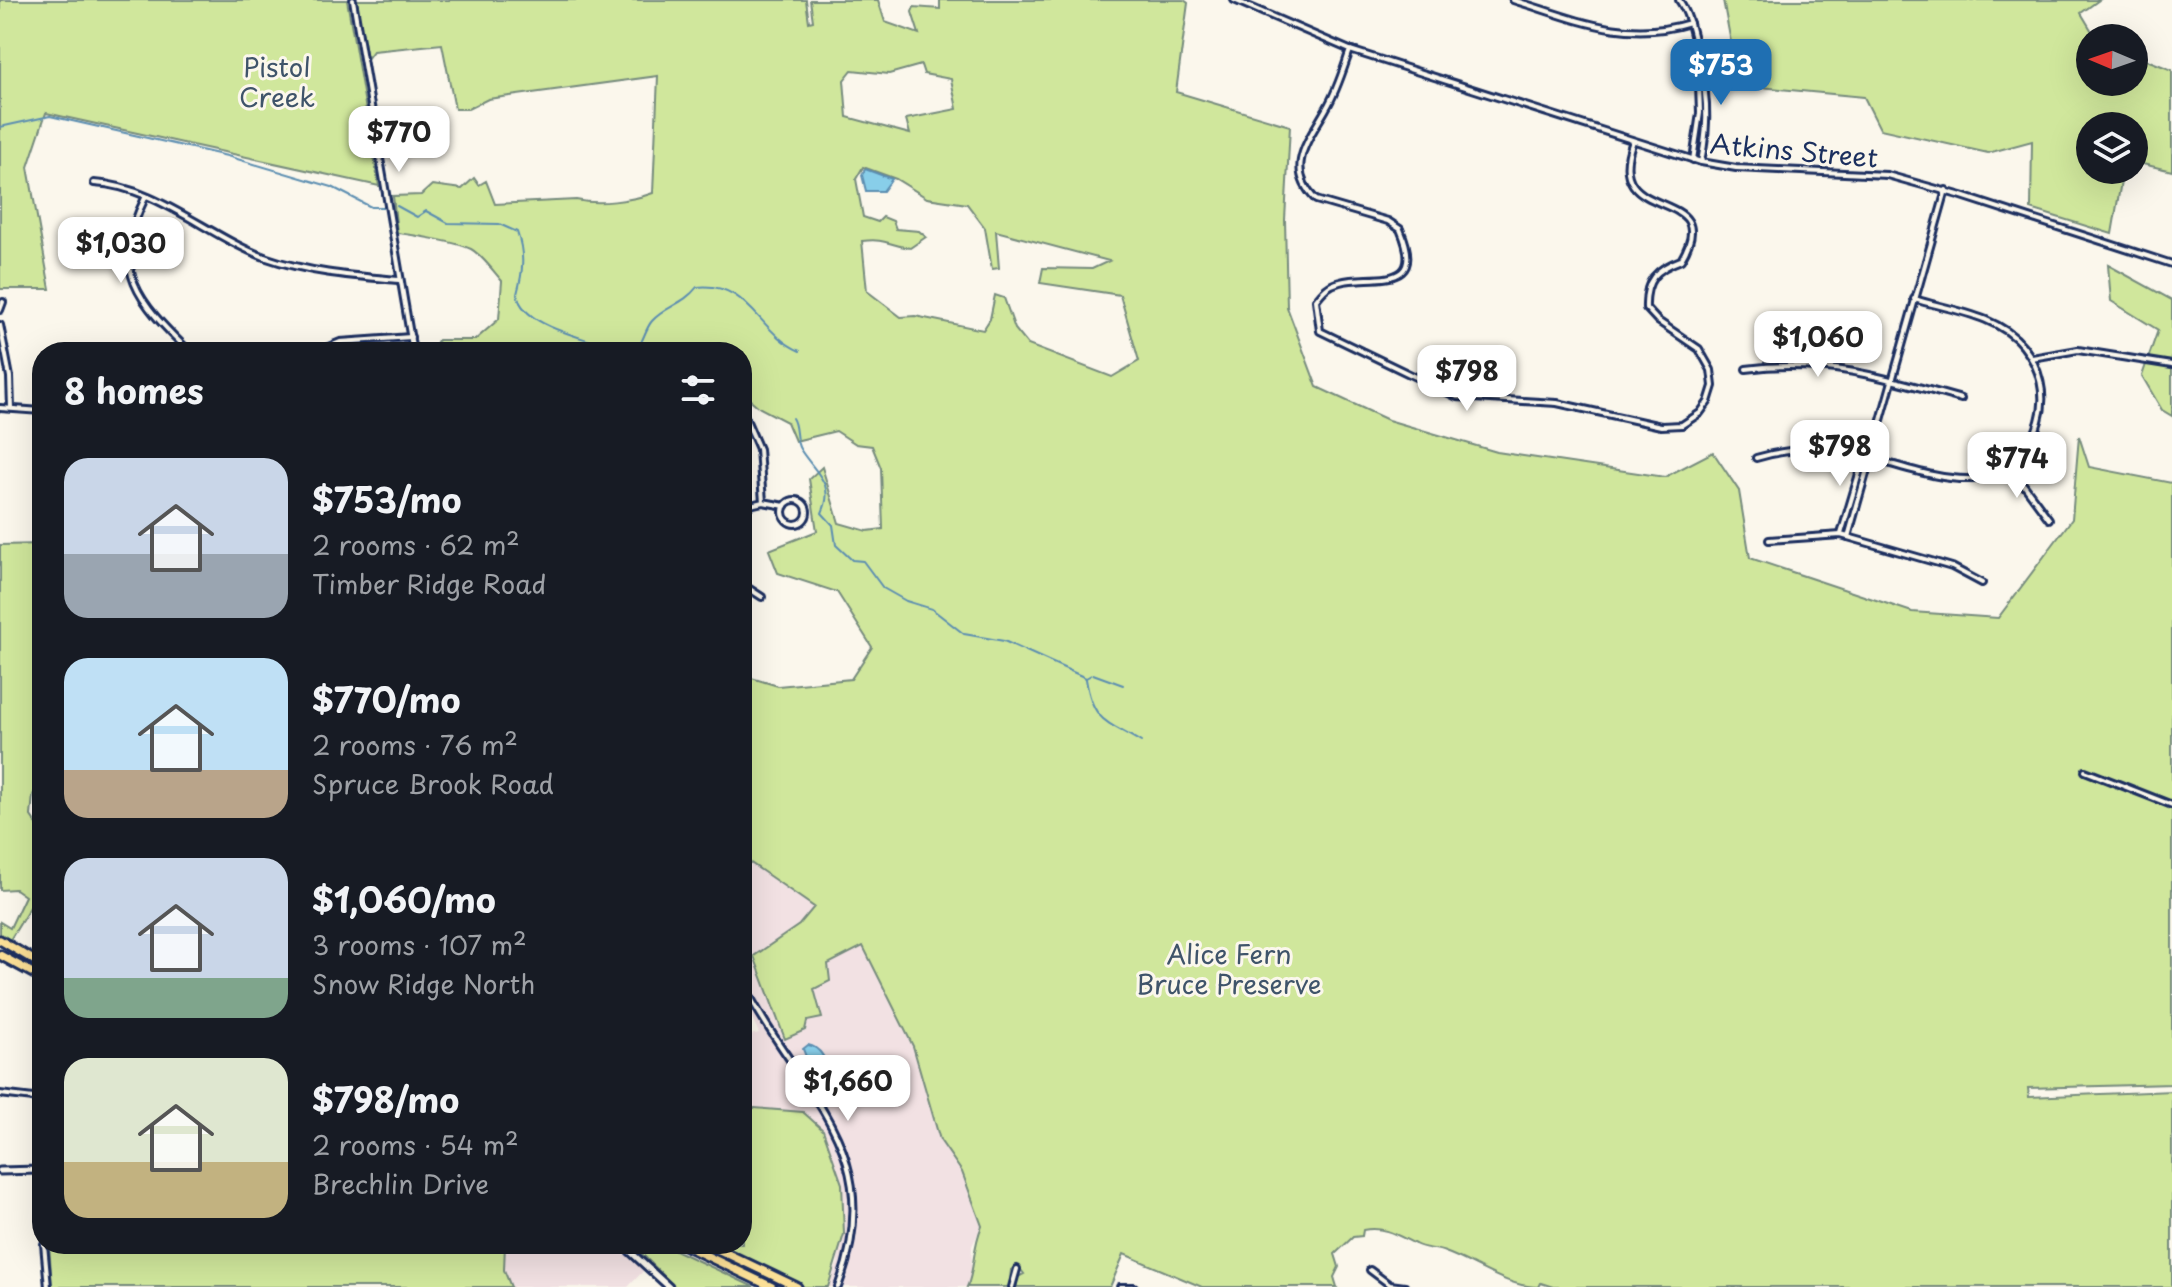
<!DOCTYPE html>
<meta charset="utf-8">
<style>
:root{--surface:#171b24;--page:#20242c;--text:#f1f3f6;--muted:#9ea1a6;--accent:#1f6fb2}
body{margin:0;font-family:"Playpen Sans",sans-serif;background:var(--page);color:var(--text);height:100vh;display:flex;flex-direction:column;font-size:30px;white-space:nowrap}
*{box-sizing:border-box;margin:0}
p{font-size:26px;color:var(--muted)}
.icon{flex:none;width:44px;height:44px;fill:none;stroke:currentColor;stroke-width:2;stroke-linecap:round;stroke-linejoin:round}
.map{position:relative;flex:1;overflow:hidden}
.sheet{position:absolute;left:32px;top:342px;width:720px;height:912px;display:flex;flex-direction:column;background:var(--surface);border-radius:32px;box-shadow:0 8px 32px #0002}
.sheet>*{flex:none}
.needle{width:52px;rotate:272deg}
.controls{position:absolute;left:2076px;top:24px;display:grid;gap:16px}
.controls a{display:grid;place-items:center;width:72px;height:72px;border-radius:50%;background:var(--surface);box-shadow:0 8px 32px #0002;font-size:40px}
.price{position:absolute;translate:-50% -68px;padding:0 18px;border-radius:16px;background:#fff;color:#222;font-size:26px;line-height:52px;filter:drop-shadow(0 2px 4px #0008)}
.price::after{content:'';position:absolute;left:50%;top:48px;width:24px;height:18px;margin-left:-12px;background:inherit;clip-path:polygon(0 0,100% 0,50% 100%)}
.price.active{background:var(--accent);color:#fff}
ul{padding:0;list-style:none}
li{display:flex;align-items:center;gap:24px;height:200px;padding:0 32px}
li span{display:grid;place-items:center;flex:none;width:224px;height:160px;border-radius:24px;color:#555}
li>.icon{margin-inline-start:auto}
span .icon{width:96px;height:96px;fill:#fffc;stroke-width:1}
li b{font-size:34px}
h2{display:flex;justify-content:space-between;align-items:center;height:96px;padding:0 32px;font-size:34px}
.map>svg:first-child{display:block}
</style>
<div class="map">
<svg width="2172" height="1287" viewBox="0 0 2172 1287">
<rect width="100%" height="100%" fill="#fbf7ec"/>
<filter id="ink" filterUnits="userSpaceOnUse"><feTurbulence type="fractalNoise" baseFrequency=".0125" numOctaves="2"/><feDisplacementMap in="SourceGraphic" scale="16" xChannelSelector="R" yChannelSelector="G"/><feConvolveMatrix kernelMatrix="1 2 1 2 8 2 1 2 1" color-interpolation-filters="sRGB"/></filter>
<g filter="url(#ink)">
<g fill="#f2e1e3">
<polygon points="742,857 815,907 799,925 754,956 785,1039 820,1004 813,989 828,964 863,946 913,1046 940,1140 962,1172 982,1226 972,1246 971,1279 967,1287 828,1287 838,1262 803,1112 742,1107 742,1037 759,1033 742,997"/>
<polygon points="505,1244 632,1244 651,1263 628,1287 511,1287 504,1270"/>
</g>
<g fill="#d0e79c" stroke="#768b7d" stroke-width="2" fill-rule="evenodd">
<polygon points="0,0 347,0 379,186 46,113 28,167 50,289 0,289"/>
<path d="M356,0H806L809,22L813,21L810,0H878L885,22L919,34L912,12L914,7L940,9V0H1184L1188,3L1176,92L1290,126L1285,220L1287,307L1317,387L1388,420L1497,452L1665,477L1713,452L1739,491L1750,558L1912,612L1998,618L2072,519L2079,436L2089,467L2172,483V1084L2028,1088L2029,1097L2172,1091V1287H1553L1541,1283L1539,1287C1506,1287 1476,1263 1445,1252C1436,1248 1423,1249 1415,1244C1397,1235 1384,1226 1363,1230L1362,1236L1353,1237L1335,1254L1339,1267L1334,1277L1337,1287H1202L1124,1254L1110,1287H1016L1018,1277L1024,1274L1017,1265L1011,1270L1009,1287H967C975,1270 972,1248 982,1226L962,1172L940,1140L913,1046L863,946L828,964L830,981L814,989L822,1018L807,1021L805,1030L785,1039L754,956L799,925L814,907L742,857V675L778,686L851,679L872,647L837,592L778,573L769,550L817,531L809,479L822,467L839,523L867,531L883,529L881,468L872,446L856,444L836,431L795,441L787,422L760,408L742,393V352H432L438,340H475L499,319L502,281C494,272 482,255 471,249C456,242 414,235 397,233L393,196L421,195L432,185L462,189L474,178L479,185L486,181L495,204L576,200C598,205 631,201 653,193L658,76L488,99L468,109H455L442,44L373,51L367,59ZM921,65L924,74L951,79L957,109L906,119L910,134L847,117L844,80L852,70L889,74ZM863,167L896,179L927,198L967,204L985,228L992,269L999,268L996,231L1109,261L1092,269L1043,268L1040,283L1120,295L1139,361L1112,377L1028,345L1015,329L1004,298L995,295L990,319L983,330L915,316L901,317L867,291L862,241C887,238 887,245 910,248L926,237L919,231L896,229L893,221L883,217L878,222L863,217L856,179Z"/>
<polygon points="1723,0 2099,0 2081,13 2096,38 2090,38 2090,82 2134,82 2134,55 2172,70 2172,171 2134,162 2134,126 2090,126 2090,170 2123,170 2112,234 2031,209 2032,141 1988,153 1880,129 1864,97 1739,85"/>
<polygon points="2108,265 2172,300 2172,416 2162,410 2142,376 2158,330 2111,301"/>
<polygon points="42,544 42,778 33,795 31,816 42,832 42,908 32,904 10,940 0,935 0,922 10,928 25,896 15,889 0,890 0,545"/>
<polygon points="742,1107 803,1112 823,1130 842,1184 844,1234 828,1287 804,1287 719,1244 742,1244"/>
<polygon points="49,1244 505,1244 504,1270 511,1287 52,1287"/>
<polygon points="632,1244 662,1244 754,1287 675,1287"/>
</g>
<g fill="#88cee9" stroke="#5c8eb1" stroke-width="2">
<polygon points="865,169 892,179 883,191 866,191 862,175"/>
<path d="M808,1045C820,1047 828,1061 827,1072L820,1078L814,1077L803,1049Z"/>
</g>
<g fill="none" stroke-linecap="round" stroke-linejoin="round">
<g stroke="#5c8eb1" stroke-width="2">
<polyline points="0,127 50,116 227,156 332,187 371,207 386,207"/>
<path d="M397,206L417,217L426,211L448,223L499,224L517,232C525,254 523,272 517,294C524,330 591,337 620,352"/>
<path d="M632,352C643,347 644,330 652,321C665,306 683,305 697,287C749,281 759,334 800,351"/>
<path d="M792,418C798,427 794,439 800,449C815,473 836,483 822,513L833,525L836,545L852,560L863,561L883,588L906,601L932,609L964,634L1004,641L1086,678L1093,674L1123,685"/>
<path d="M1086,679C1093,723 1107,721 1141,742"/>
</g>
<defs>
<g id="minor">
<polyline points="353,0 413,352"/>
<polyline points="1234,0 1350,50 1701,162 1736,168 1887,175 1962,196 2172,264"/>
<path d="M1513,0C1575,19 1625,43 1690,23"/>
<path d="M1679,0C1689,14 1692,31 1696,48C1707,90 1710,118 1701,162"/>
<path d="M1350,50C1343,70 1337,91 1326,109C1308,141 1284,168 1316,200L1388,221L1400,229C1428,294 1371,273 1340,282C1328,285 1323,291 1316,300L1320,331L1457,397L1557,403L1661,426L1682,425L1700,413L1708,402L1713,386L1711,370L1699,349L1658,321L1646,308C1645,280 1656,269 1681,260C1727,183 1600,227 1633,141"/>
<polyline points="1693,160 1700,113 1698,57"/>
<path d="M94,183C156,186 209,237 267,258C310,273 354,276 399,280"/>
<path d="M145,198C109,271 138,301 190,352"/>
<polyline points="0,310 3,302"/>
<polyline points="0,325 10,377 11,408"/>
<polyline points="316,352 340,342 411,337"/>
<polyline points="2032,358 2078,350 2172,365"/>
<path d="M1746,369C1822,358 1888,378 1961,399"/>
<polyline points="0,408 42,411"/>
<polyline points="742,410 759,449 763,502"/>
<path d="M1756,458C1784,450 1811,447 1840,451C1907,462 2010,523 2039,421C2047,395 2040,367 2023,346C1998,315 1950,310 1914,299"/>
<polyline points="2009,465 2049,519"/>
<circle cx="795" cy="512" r="12"/>
<polyline points="742,507 763,502 785,506"/>
<polyline points="1841,534 1861,467 1868,458"/>
<polyline points="1848,537 1946,190"/>
<polyline points="1769,540 1841,535 1952,567 1982,583"/>
<polyline points="742,584 762,597"/>
<polyline points="2085,771 2172,805"/>
<path d="M742,981C797,1093 891,1148 838,1287"/>
<polyline points="0,1094 42,1099"/>
<polyline points="39,1170 42,1212"/>
<polyline points="44,1244 48,1287"/>
<polyline points="1370,1270 1390,1285 1405,1287"/>
<polyline points="1012,1287 1017,1269"/>
<polyline points="1120,1287 1134,1287"/>
</g>
<g id="tertiary">
<polyline points="0,1171 39,1170 42,1117"/>
<polyline points="622,1244 669,1287"/>
</g>
<g id="trunk">
<polyline points="0,940 42,965"/>
<polyline points="0,955 42,978"/>
<polyline points="682,1244 772,1287"/>
<polyline points="707,1244 797,1287"/>
</g>
</defs>
<use href="#minor" stroke="#1b2f5e" stroke-width="10"/>
<use href="#tertiary" stroke="#1b2f5e" stroke-width="11"/>
<use href="#trunk" stroke="#1b2f5e" stroke-width="13"/>
<use href="#minor" stroke="#fbf7ec" stroke-width="4"/>
<use href="#tertiary" stroke="#fbf7ec" stroke-width="5"/>
<use href="#trunk" stroke="#fbdf96" stroke-width="7"/>
</g>
</g>
<g text-anchor="middle" dominant-baseline="central" stroke-width="6" stroke-linejoin="round" paint-order="stroke">
<g font-size="26" fill="#3f546a" stroke="#fbf7ec">
<text x="277" y="66">Pistol<tspan x="277" dy="30">Creek</tspan></text>
<text x="1229" y="953">Alice Fern<tspan x="1229" dy="30">Bruce Preserve</tspan></text>
</g>
<g font-size="26" fill="#1b2f5e" stroke="#fbf7ec">
<text transform="translate(1794 150) rotate(5)">Atkins Street</text>
</g>
</g>
</svg>
<div class="controls">
<a><svg class="needle" viewBox="-14 -14 28 28"><path d="M0-13l5 13h-10z" fill="#e53935"/><path d="M0 13l5-13h-10z" fill="#9ea1a6"/></svg></a>
<a><svg class="icon" aria-label="layers" viewBox="0 0 24 24"><path d="M12 4l9 5-9 5-9-5zM3 14l9 5 9-5"/></svg></a>
</div>
<b class="price active" style="left:1721px;top:107px">$753</b>
<b class="price" style="left:399px;top:174px">$770</b>
<b class="price" style="left:121px;top:285px">$1,030</b>
<b class="price" style="left:1818px;top:379px">$1,060</b>
<b class="price" style="left:1467px;top:413px">$798</b>
<b class="price" style="left:1840px;top:488px">$798</b>
<b class="price" style="left:2017px;top:500px">$774</b>
<b class="price" style="left:848px;top:1123px">$1,660</b>
<section class="sheet">
<h2>8 homes<svg class="icon" aria-label="filters" viewBox="0 0 24 24"><path d="M4 7h16M4 17h16"/><circle cx="9" cy="7" r="2"/><circle cx="15" cy="17" r="2"/></svg></h2>
<ul>
<li><span style="background:linear-gradient(#c9d6e8 60%,#9aa5b1 0)"><svg class="icon" aria-label="home" viewBox="0 0 24 24"><path d="M3 11l9-7 9 7M6 9v11h12V9"/></svg></span><div><b>$753/mo</b><p>2 rooms · 62 m²</p><p>Timber Ridge Road</p></div></li>
<li><span style="background:linear-gradient(#bfe0f5 70%,#b9a48a 0)"><svg class="icon" aria-label="home" viewBox="0 0 24 24"><path d="M3 11l9-7 9 7M6 9v11h12V9"/></svg></span><div><b>$770/mo</b><p>2 rooms · 76 m²</p><p>Spruce Brook Road</p></div></li>
<li><span style="background:linear-gradient(#c9d6e8 75%,#7fa58c 0)"><svg class="icon" aria-label="home" viewBox="0 0 24 24"><path d="M3 11l9-7 9 7M6 9v11h12V9"/></svg></span><div><b>$1,060/mo</b><p>3 rooms · 107 m²</p><p>Snow Ridge North</p></div></li>
<li><span style="background:linear-gradient(#dfe7d0 65%,#c2b280 0)"><svg class="icon" aria-label="home" viewBox="0 0 24 24"><path d="M3 11l9-7 9 7M6 9v11h12V9"/></svg></span><div><b>$798/mo</b><p>2 rooms · 54 m²</p><p>Brechlin Drive</p></div></li>
</ul>
</section>
</div>
